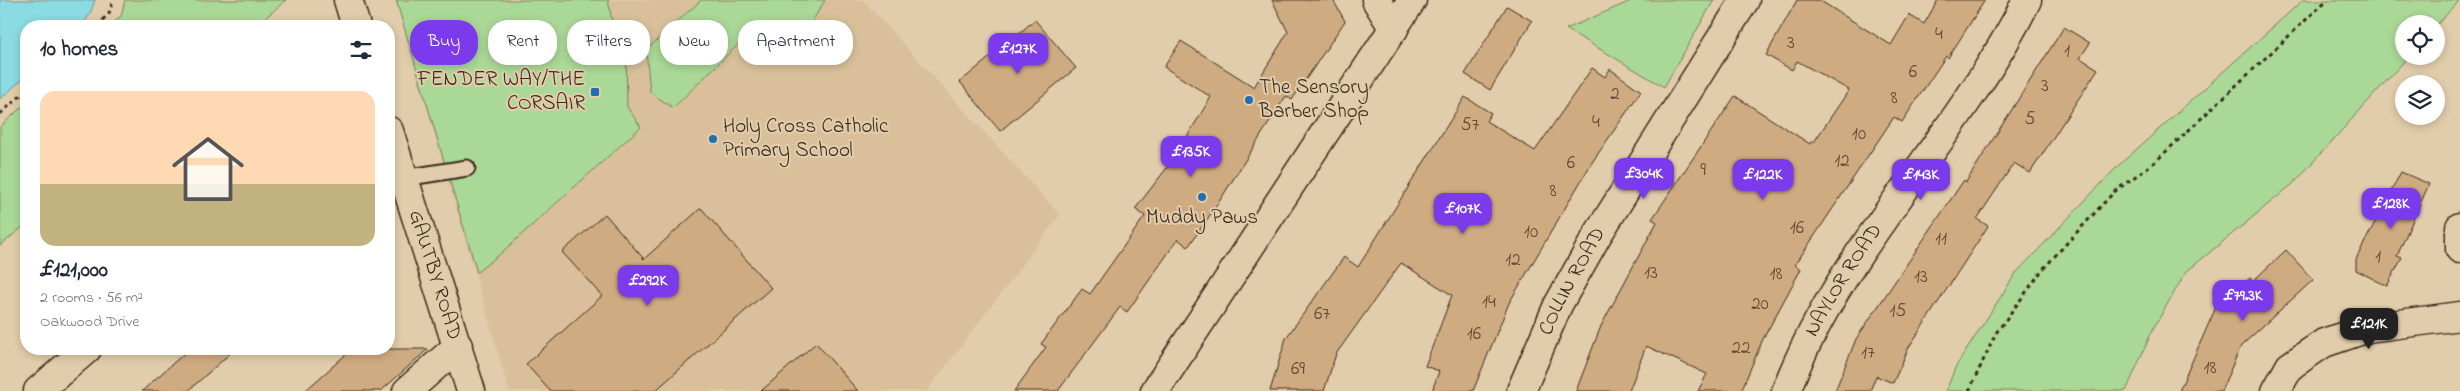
<!DOCTYPE html>
<meta charset="utf-8">
<style>
:root{--surface:#fff;--page:#f2f2f3;--text:#1f2937;--muted:#747a83;--accent:#7c3aed}
body{margin:0;font-family:"Indie Flower",sans-serif;background:var(--page);color:var(--text);height:100vh;display:flex;flex-direction:column;font-size:19px;white-space:nowrap}
*{box-sizing:border-box;margin:0}
p{font-size:16px;color:var(--muted)}
.icon{flex:none;width:28px;height:28px;fill:none;stroke:currentColor;stroke-width:2;stroke-linecap:round;stroke-linejoin:round}
.map{position:relative;flex:1;overflow:hidden}
.sheet{position:absolute;left:20px;top:20px;width:375px;height:335px;display:flex;flex-direction:column;background:var(--surface);border-radius:20px;box-shadow:0 2px 8px #0003}
.sheet>*{flex:none}
.guide{position:absolute;left:410px;top:20px;width:475px;height:45px;display:flex;gap:10px}
.controls{position:absolute;left:2395px;top:15px;display:grid;gap:10px}
.controls a{display:grid;place-items:center;width:50px;height:50px;border-radius:50%;background:var(--surface);box-shadow:0 2px 8px #0003;font-size:25px}
.price{position:absolute;translate:-50% -42px;padding:0 11px;border-radius:10px;background:var(--accent);color:#fff;font-size:16px;line-height:32px;filter:drop-shadow(0 1px 2px #0008)}
.price::after{content:'';position:absolute;left:50%;top:30px;width:15px;height:11px;margin-left:-8px;background:inherit;clip-path:polygon(0 0,100% 0,50% 100%)}
.price.active{background:#222;color:#fff}
ul{padding:0;list-style:none}
li{display:grid;align-content:center;gap:10px;height:265px;padding:0 20px}
li span{display:grid;place-items:center;height:155px;border-radius:15px;color:#555}
li>.icon{margin-inline-start:auto}
span .icon{width:90px;height:90px;fill:#fffc;stroke-width:1}
li b{font-size:21px}
h2{display:flex;justify-content:space-between;align-items:center;height:60px;padding:0 20px;font-size:21px}
.pill{padding:0 18px;border-radius:20px;background:var(--surface);box-shadow:0 2px 8px #0003;font-size:18px;line-height:45px}
.pill.active{background:var(--accent);color:#fff}
.map>svg:first-child{display:block}
</style>
<div class="map">
<svg width="2460" height="391" viewBox="0 0 2460 391">
<rect width="100%" height="100%" fill="#e1cdab"/>
<filter id="ink" filterUnits="userSpaceOnUse"><feTurbulence type="fractalNoise" baseFrequency=".02" numOctaves="2"/><feDisplacementMap in="SourceGraphic" scale="10" xChannelSelector="R" yChannelSelector="G"/><feConvolveMatrix kernelMatrix="1 2 1 2 8 2 1 2 1" color-interpolation-filters="sRGB"/></filter>
<g filter="url(#ink)">
<polygon fill="#d9c09b" points="484,0 863,0 1060,215 927,391 509,391 414,63"/>
<g fill="#aad896" stroke="#72815a">
<polygon points="125,0 286,0 256,26 110,26 121,16"/>
<polygon points="396,0 608,0 612,21 626,49 627,107 641,127 499,255 477,272"/>
<polygon points="701,0 825,0 794,52 761,22 673,108 650,92 646,50"/>
<polygon points="1633,0 1714,0 1664,87 1566,29"/>
<polygon points="2303,0 2460,0 2436,26 2436,24 2404,24 2404,56 2409,56 2294,183 2186,272 2153,329 2126,391 1946,391 1955,368 2016,273 2118,166"/>
<polygon points="26,103 26,224 0,246 0,127"/>
</g>
<polygon fill="#8adbe2" stroke="#6a9494" points="0,0 95,0 90,14 82,26 26,26 26,76 0,99"/>
<g fill="#cfab81" stroke="#3b2a1e">
<polygon points="1272,0 1333,0 1345,21 1292,100 1286,96 1215,208 1188,247 1178,239 1127,312 1120,307 1058,391 1014,391 1046,347 1041,344 1082,289 1090,294 1145,216 1135,209 1173,160 1211,97 1164,67 1181,41 1254,87 1288,32"/>
<polygon points="1797,0 1819,0 1891,45 1909,15 1924,24 1938,0 1985,0 1948,58 1946,56 1902,122 1894,117 1795,265 1801,269 1763,339 1741,391 1698,391 1707,374 1646,346 1629,391 1576,391 1601,326 1657,222 1652,219 1735,96 1810,144 1812,141 1814,142 1849,90 1797,61 1792,70 1766,55"/>
<polygon points="1507,6 1532,21 1490,90 1465,74"/>
<polygon points="1035,20 1076,68 1000,131 960,82"/>
<polygon points="2064,27 2090,43 2080,58 2098,69 2030,173 2014,163 1977,219 1988,226 1909,347 1893,383 1876,376 1870,391 1835,391 1856,339 1964,180 1966,182"/>
<polygon points="1592,68 1605,77 1610,69 1641,91 1591,164 1509,303 1473,391 1432,391 1439,371 1425,366 1452,295 1401,263 1336,354 1324,391 1270,391 1286,338 1344,257 1358,267 1465,97 1491,113 1486,121 1535,151"/>
<polygon points="2401,172 2429,184 2397,256 2402,258 2387,286 2356,270 2356,259"/>
<polygon points="701,208 771,288 655,391 550,391 526,364 602,296 562,252 605,214 644,259"/>
<polygon points="2286,250 2313,280 2241,346 2221,391 2179,391 2216,307 2250,278 2253,281"/>
<polygon points="816,343 858,391 761,391"/>
<polygon points="189,349 235,349 188,391 142,391"/>
<polygon points="352,349 428,349 381,391 305,391"/>
</g>
<g fill="none" stroke-linecap="round" stroke-linejoin="round">
<defs>
<polyline id="service" points="404,178 467,168"/>
<g id="minor">
<polyline points="348,0 356,26"/>
<polyline points="1376,0 1394,29"/>
<path id="s1" d="M389,131L471,391"/>
<polyline points="2460,227 2460,249"/>
<polyline points="38,391 87,349"/>
<polyline points="407,391 458,346"/>
<path id="s2" d="M1521,391L1558,305L1598,234L1745,0"/>
<path id="s3" d="M1786,391C1841,246 1959,138 2027,0"/>
<polyline points="2276,391 2290,366 2324,343 2368,328 2460,316"/>
</g>
<polyline id="primary" points="1155,391 1412,0"/>
</defs>
<use href="#service" stroke="#3b2a1e" stroke-width="19"/>
<use href="#minor" stroke="#3b2a1e" stroke-width="31"/>
<use href="#primary" stroke="#3b2a1e" stroke-width="31"/>
<g stroke="#3b2a1e" stroke-width="3" stroke-dasharray="4 4" stroke-linecap="butt">
<polyline points="97,26 109,13 114,0"/>
<polyline points="0,114 26,91"/>
<polyline points="1969,391 1996,333 2043,269 2114,192 2156,161 2327,0"/>
</g>
<use href="#service" stroke="#e1cdab" stroke-width="15"/>
<use href="#minor" stroke="#e1cdab" stroke-width="28"/>
<use href="#primary" stroke="#e1cdab" stroke-width="28"/>
</g>
</g>
<g fill="#1f6fb2" stroke="#e1cdab" stroke-width="2">
<rect x="590" y="87" width="10" height="10" rx="2.5"/>
<circle cx="1249" cy="100" r="5"/>
<circle cx="713" cy="139" r="5"/>
<circle cx="1202" cy="197" r="5"/>
</g>
<g text-anchor="middle" dominant-baseline="central" stroke-width="4" stroke-linejoin="round" paint-order="stroke">
<g font-size="19" fill="#604a37">
<text x="1939" y="34">4</text>
<text x="1791" y="43">3</text>
<text x="2067" y="51">1</text>
<text x="1913" y="72">6</text>
<text x="2045" y="86">3</text>
<text x="1615" y="94">2</text>
<text x="1894" y="98">8</text>
<text x="2030" y="119">5</text>
<text x="1596" y="122">4</text>
<text x="1470" y="125">57</text>
<text x="1859" y="134">10</text>
<text x="1842" y="161">12</text>
<text x="1571" y="163">6</text>
<text x="1703" y="170">9</text>
<text x="1553" y="191">8</text>
<text x="1797" y="228">16</text>
<text x="1531" y="232">10</text>
<text x="1941" y="239">11</text>
<text x="2378" y="257">1</text>
<text x="1513" y="260">12</text>
<text x="1651" y="273">13</text>
<text x="1776" y="274">18</text>
<text x="1921" y="277">13</text>
<text x="1489" y="302">14</text>
<text x="1760" y="304">20</text>
<text x="1898" y="311">15</text>
<text x="1322" y="314">67</text>
<text x="1474" y="334">16</text>
<text x="1741" y="348">22</text>
<text x="1868" y="353">17</text>
<text x="2210" y="368">18</text>
<text x="1298" y="369">69</text>
</g>
<g font-size="21" fill="#3b2a1e" stroke="#e1cdab" text-anchor="start">
<text x="585" y="80" text-anchor="end">FENDER WAY/THE<tspan x="585" dy="24">CORSAIR</tspan></text>
<text x="1259" y="88">The Sensory<tspan x="1259" dy="24">Barber Shop</tspan></text>
<text x="723" y="127">Holy Cross Catholic<tspan x="723" dy="24">Primary School</tspan></text>
<text x="1202" y="218" text-anchor="middle">Muddy Paws</text>
</g>
<g font-size="21" fill="#3b2a1e" stroke="#e1cdab">
<text stroke="none"><textPath href="#s1" startOffset="151">GAUTBY ROAD</textPath></text>
<text stroke="none"><textPath href="#s3" startOffset="125">NAYLOR ROAD</textPath></text>
<text stroke="none"><textPath href="#s2" startOffset="121">COLLIN ROAD</textPath></text>
</g>
</g>
</svg>
<div class="controls">
<a><svg class="icon" aria-label="locate" viewBox="0 0 24 24"><circle cx="12" cy="12" r="6"/><path d="M12 2v4M12 18v4M2 12h4M18 12h4"/></svg></a>
<a><svg class="icon" aria-label="layers" viewBox="0 0 24 24"><path d="M12 4l9 5-9 5-9-5zM3 14l9 5 9-5"/></svg></a>
</div>
<b class="price" style="left:1018px;top:75px">£127K</b>
<b class="price" style="left:1191px;top:178px">£135K</b>
<b class="price" style="left:1644px;top:200px">£304K</b>
<b class="price" style="left:1763px;top:201px">£122K</b>
<b class="price" style="left:1921px;top:201px">£143K</b>
<b class="price" style="left:2391px;top:230px">£128K</b>
<b class="price" style="left:1463px;top:235px">£107K</b>
<b class="price" style="left:648px;top:307px">£292K</b>
<b class="price" style="left:2243px;top:322px">£79.3K</b>
<b class="price active" style="left:2369px;top:350px">£121K</b>
<div class="guide">
<a class="pill active">Buy</a>
<a class="pill">Rent</a>
<a class="pill">Filters</a>
<a class="pill">New</a>
<a class="pill">Apartment</a>
</div>
<section class="sheet">
<h2>10 homes<svg class="icon" aria-label="filters" viewBox="0 0 24 24"><path d="M4 7h16M4 17h16"/><circle cx="9" cy="7" r="2"/><circle cx="15" cy="17" r="2"/></svg></h2>
<ul>
<li><span style="background:linear-gradient(#ffd9b3 60%,#c2b280 0)"><svg class="icon" aria-label="home" viewBox="0 0 24 24"><path d="M3 11l9-7 9 7M6 9v11h12V9"/></svg></span><div><b>£121,000</b><p>2 rooms · 56 m²</p><p>Oakwood Drive</p></div></li>
</ul>
</section>
</div>
